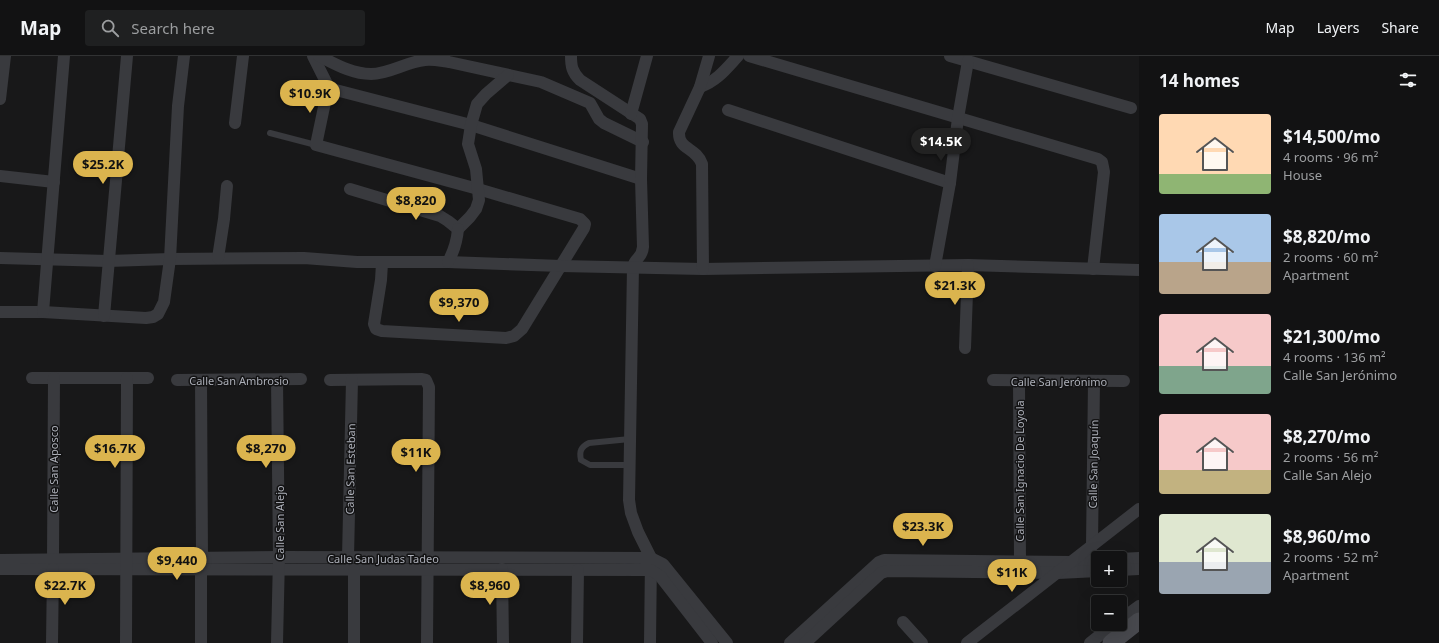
<!DOCTYPE html>
<meta charset="utf-8">
<style>
:root{--surface:#121213;--page:#1f2021;--text:#f1f3f6;--muted:#9c9ea0;--line:#313233;--accent:#dbb44e}
body{margin:0;font-family:"Noto Sans",sans-serif;background:var(--page);color:var(--text);height:100vh;display:flex;flex-direction:column;font-size:15px;white-space:nowrap}
*{box-sizing:border-box;margin:0}
p{font-size:13px;color:var(--muted)}
.icon{flex:none;width:22px;height:22px;fill:none;stroke:currentColor;stroke-width:2;stroke-linecap:round;stroke-linejoin:round}
.map{position:relative;flex:1;overflow:hidden}
.drawer{display:flex;flex-direction:column;background:var(--surface);width:300px}
.drawer>*{flex:none}
.controls{position:absolute;left:1091px;top:495px;display:grid;gap:8px}
.controls a{display:grid;place-items:center;width:36px;height:36px;border-radius:4px;background:var(--surface);box-shadow:0 4px 16px #0002,0 0 0 1px var(--line);font-size:20px}
.price{position:absolute;translate:-50% -34px;padding:0 9px;border-radius:14px;background:var(--accent);color:#111;font-size:13px;line-height:26px;filter:drop-shadow(0 1px 2px #0008)}
.price::after{content:'';position:absolute;left:50%;top:24px;width:12px;height:9px;margin-left:-6px;background:inherit;clip-path:polygon(0 0,100% 0,50% 100%)}
.price.active{background:#222;color:#fff}
ul{padding:0;list-style:none}
li{display:flex;align-items:center;gap:12px;height:100px;padding:0 20px}
li span{display:grid;place-items:center;flex:none;width:112px;height:80px;border-radius:4px;color:#555}
li>.icon{margin-inline-start:auto}
span .icon{width:48px;height:48px;fill:#fffc;stroke-width:1}
li b{font-size:17px}
h2{display:flex;justify-content:space-between;align-items:center;height:48px;padding:0 20px;font-size:17px}
header{display:flex;align-items:center;gap:24px;box-sizing:border-box;height:56px;padding:0 20px;background:var(--surface);border-bottom:1px solid var(--line)}
header strong{font-size:19px}
nav{display:flex;gap:22px;margin-inline-start:auto;font-size:14px}
.search{width:280px;height:36px;background:var(--page);display:flex;align-items:center;gap:10px;box-sizing:border-box;padding:0 14px;border-radius:4px;color:var(--muted);font-size:15px}
main{display:flex;flex:1;min-height:0}
.map>svg:first-child{display:block}
</style>
<header>
<strong>Map</strong>
<div class="search"><svg class="icon" aria-label="search" viewBox="0 0 24 24"><circle cx="10" cy="10" r="6"/><path d="M15 15l6 6"/></svg>Search here</div>
<nav><a>Map</a><a>Layers</a><a>Share</a></nav>
</header>
<main>
<div class="map">
<svg width="1139" height="587" viewBox="0 0 1139 587">
<rect width="100%" height="100%" fill="#181819"/>
<g fill="none" stroke-linecap="round" stroke-linejoin="round">
<g stroke="#393a3e" stroke-width="6">
<polyline points="270,77 316,89"/>
<path d="M629,409H590L581,404C579,395 581,391 589,387L630,383"/>
</g>
<g stroke="#393a3e" stroke-width="12">
<polyline points="313,0 326,26 328,32 471,69 641,123"/>
<path d="M319,0C335,8 352,18 371,18C389,18 406,6 425,4C433,3 441,5 449,6L541,26L590,47L599,63L604,67L643,86"/>
<path d="M571,0C571,10 572,16 580,24L640,63L642,68L641,123L643,191C642,203 635,201 633,211L629,444L631,457L638,476L651,502L650,587"/>
<polyline points="749,0 1098,103 1102,106 1104,116 1093,213"/>
<polyline points="950,0 1131,52"/>
<path d="M700,31C717,25 726,13 738,0"/>
<polyline points="328,32 316,89 478,133 580,163 585,168 584,172 522,273 514,280 506,282 382,275 376,273 374,268 381,224 382,207"/>
<polyline points="0,43 5,0"/>
<polyline points="728,54 950,127"/>
<polyline points="631,58 647,0"/>
<polyline points="235,67 243,0"/>
<polyline points="0,120 54,126"/>
<polyline points="350,133 440,160 448,165 458,173 470,161 476,153 479,144 476,113 468,88 471,69 477,48 486,38 508,19"/>
<polyline points="0,202 108,205 170,203 304,202 357,206 448,206 561,210 703,213 968,209 1139,214"/>
<polyline points="218,202 224,163 227,130"/>
<path d="M448,206C454,195 457,185 458,173"/>
<polyline points="935,210 950,127 958,62 968,5"/>
<path d="M703,213L702,108C696,91 678,94 679,76L700,31L709,0"/>
<polyline points="0,256 43,256 146,262 153,261 158,258 164,246 170,203 178,50 184,0"/>
<polyline points="43,256 64,0"/>
<polyline points="104,260 127,0"/>
<polyline points="965,292 968,209"/>
<polyline points="32,322 148,322"/>
<polyline points="177,324 301,323"/>
<polyline points="201,324 202,502"/>
<polyline points="330,324 421,323 426,324 429,331 427,587"/>
<polyline points="993,324 1124,325"/>
<polyline points="1019,325 1020,505"/>
<polyline points="1092,490 1094,325"/>
<polyline points="348,501 352,324"/>
<polyline points="53,503 54,322"/>
<polyline points="1120,503 1139,502"/>
<polyline points="0,504 279,501 651,502 663,508 727,587"/>
<polyline points="0,513 651,514 660,520 712,587"/>
<polyline points="502,513 503,587"/>
<polyline points="1120,514 1139,513"/>
<polyline points="1120,564 1139,550"/>
<polyline points="903,566 922,587"/>
<polyline points="52,587 53,513"/>
<polyline points="126,587 127,322"/>
<polyline points="201,587 201,513"/>
<polyline points="277,587 279,501 277,324"/>
<polyline points="354,587 354,514"/>
<polyline points="577,587 578,514"/>
<polyline points="790,587 879,506 884,504 1073,506 1098,504"/>
<polyline points="805,587 881,517 887,515 1058,517 1098,515"/>
<polyline points="967,587 1139,453"/>
<polyline points="1090,587 1114,568"/>
</g>
<polyline stroke="#48494e" stroke-width="17" points="1111,587 1139,565"/>
</g>
<g text-anchor="middle" dominant-baseline="central" stroke-width="3" stroke-linejoin="round" paint-order="stroke">
<g font-size="11" fill="#acafb8" stroke="#131314">
<text x="239" y="324">Calle San Ambrosio</text>
<text x="1059" y="325">Calle San Jerónimo</text>
<text transform="translate(1093 408) rotate(-89)">Calle San Joaquín</text>
<text transform="translate(53 413) rotate(-90)">Calle San Aposco</text>
<text transform="translate(350 413) rotate(-89)">Calle San Esteban</text>
<text transform="translate(1019 415) rotate(-90)">Calle San Ignacio De Loyola</text>
<text transform="translate(279 467) rotate(-90)">Calle San Alejo</text>
<text x="383" y="502">Calle San Judas Tadeo</text>
</g>
</g>
</svg>
<div class="controls">
<a>+</a>
<a>−</a>
</div>
<b class="price" style="left:310px;top:58px">$10.9K</b>
<b class="price active" style="left:941px;top:106px">$14.5K</b>
<b class="price" style="left:103px;top:129px">$25.2K</b>
<b class="price" style="left:416px;top:165px">$8,820</b>
<b class="price" style="left:955px;top:250px">$21.3K</b>
<b class="price" style="left:459px;top:267px">$9,370</b>
<b class="price" style="left:115px;top:413px">$16.7K</b>
<b class="price" style="left:266px;top:413px">$8,270</b>
<b class="price" style="left:416px;top:417px">$11K</b>
<b class="price" style="left:923px;top:491px">$23.3K</b>
<b class="price" style="left:177px;top:525px">$9,440</b>
<b class="price" style="left:1012px;top:537px">$11K</b>
<b class="price" style="left:65px;top:550px">$22.7K</b>
<b class="price" style="left:490px;top:550px">$8,960</b>
</div>
<section class="drawer">
<h2>14 homes<svg class="icon" aria-label="filters" viewBox="0 0 24 24"><path d="M4 7h16M4 17h16"/><circle cx="9" cy="7" r="2"/><circle cx="15" cy="17" r="2"/></svg></h2>
<ul>
<li><span style="background:linear-gradient(#ffd9b3 75%,#8fb573 0)"><svg class="icon" aria-label="home" viewBox="0 0 24 24"><path d="M3 11l9-7 9 7M6 9v11h12V9"/></svg></span><div><b>$14,500/mo</b><p>4 rooms · 96 m²</p><p>House</p></div></li>
<li><span style="background:linear-gradient(#a9c7e8 60%,#b9a48a 0)"><svg class="icon" aria-label="home" viewBox="0 0 24 24"><path d="M3 11l9-7 9 7M6 9v11h12V9"/></svg></span><div><b>$8,820/mo</b><p>2 rooms · 60 m²</p><p>Apartment</p></div></li>
<li><span style="background:linear-gradient(#f6c9c9 65%,#7fa58c 0)"><svg class="icon" aria-label="home" viewBox="0 0 24 24"><path d="M3 11l9-7 9 7M6 9v11h12V9"/></svg></span><div><b>$21,300/mo</b><p>4 rooms · 136 m²</p><p>Calle San Jerónimo</p></div></li>
<li><span style="background:linear-gradient(#f6c9c9 70%,#c2b280 0)"><svg class="icon" aria-label="home" viewBox="0 0 24 24"><path d="M3 11l9-7 9 7M6 9v11h12V9"/></svg></span><div><b>$8,270/mo</b><p>2 rooms · 56 m²</p><p>Calle San Alejo</p></div></li>
<li><span style="background:linear-gradient(#dfe7d0 60%,#9aa5b1 0)"><svg class="icon" aria-label="home" viewBox="0 0 24 24"><path d="M3 11l9-7 9 7M6 9v11h12V9"/></svg></span><div><b>$8,960/mo</b><p>2 rooms · 52 m²</p><p>Apartment</p></div></li>
</ul>
</section>
</main>
